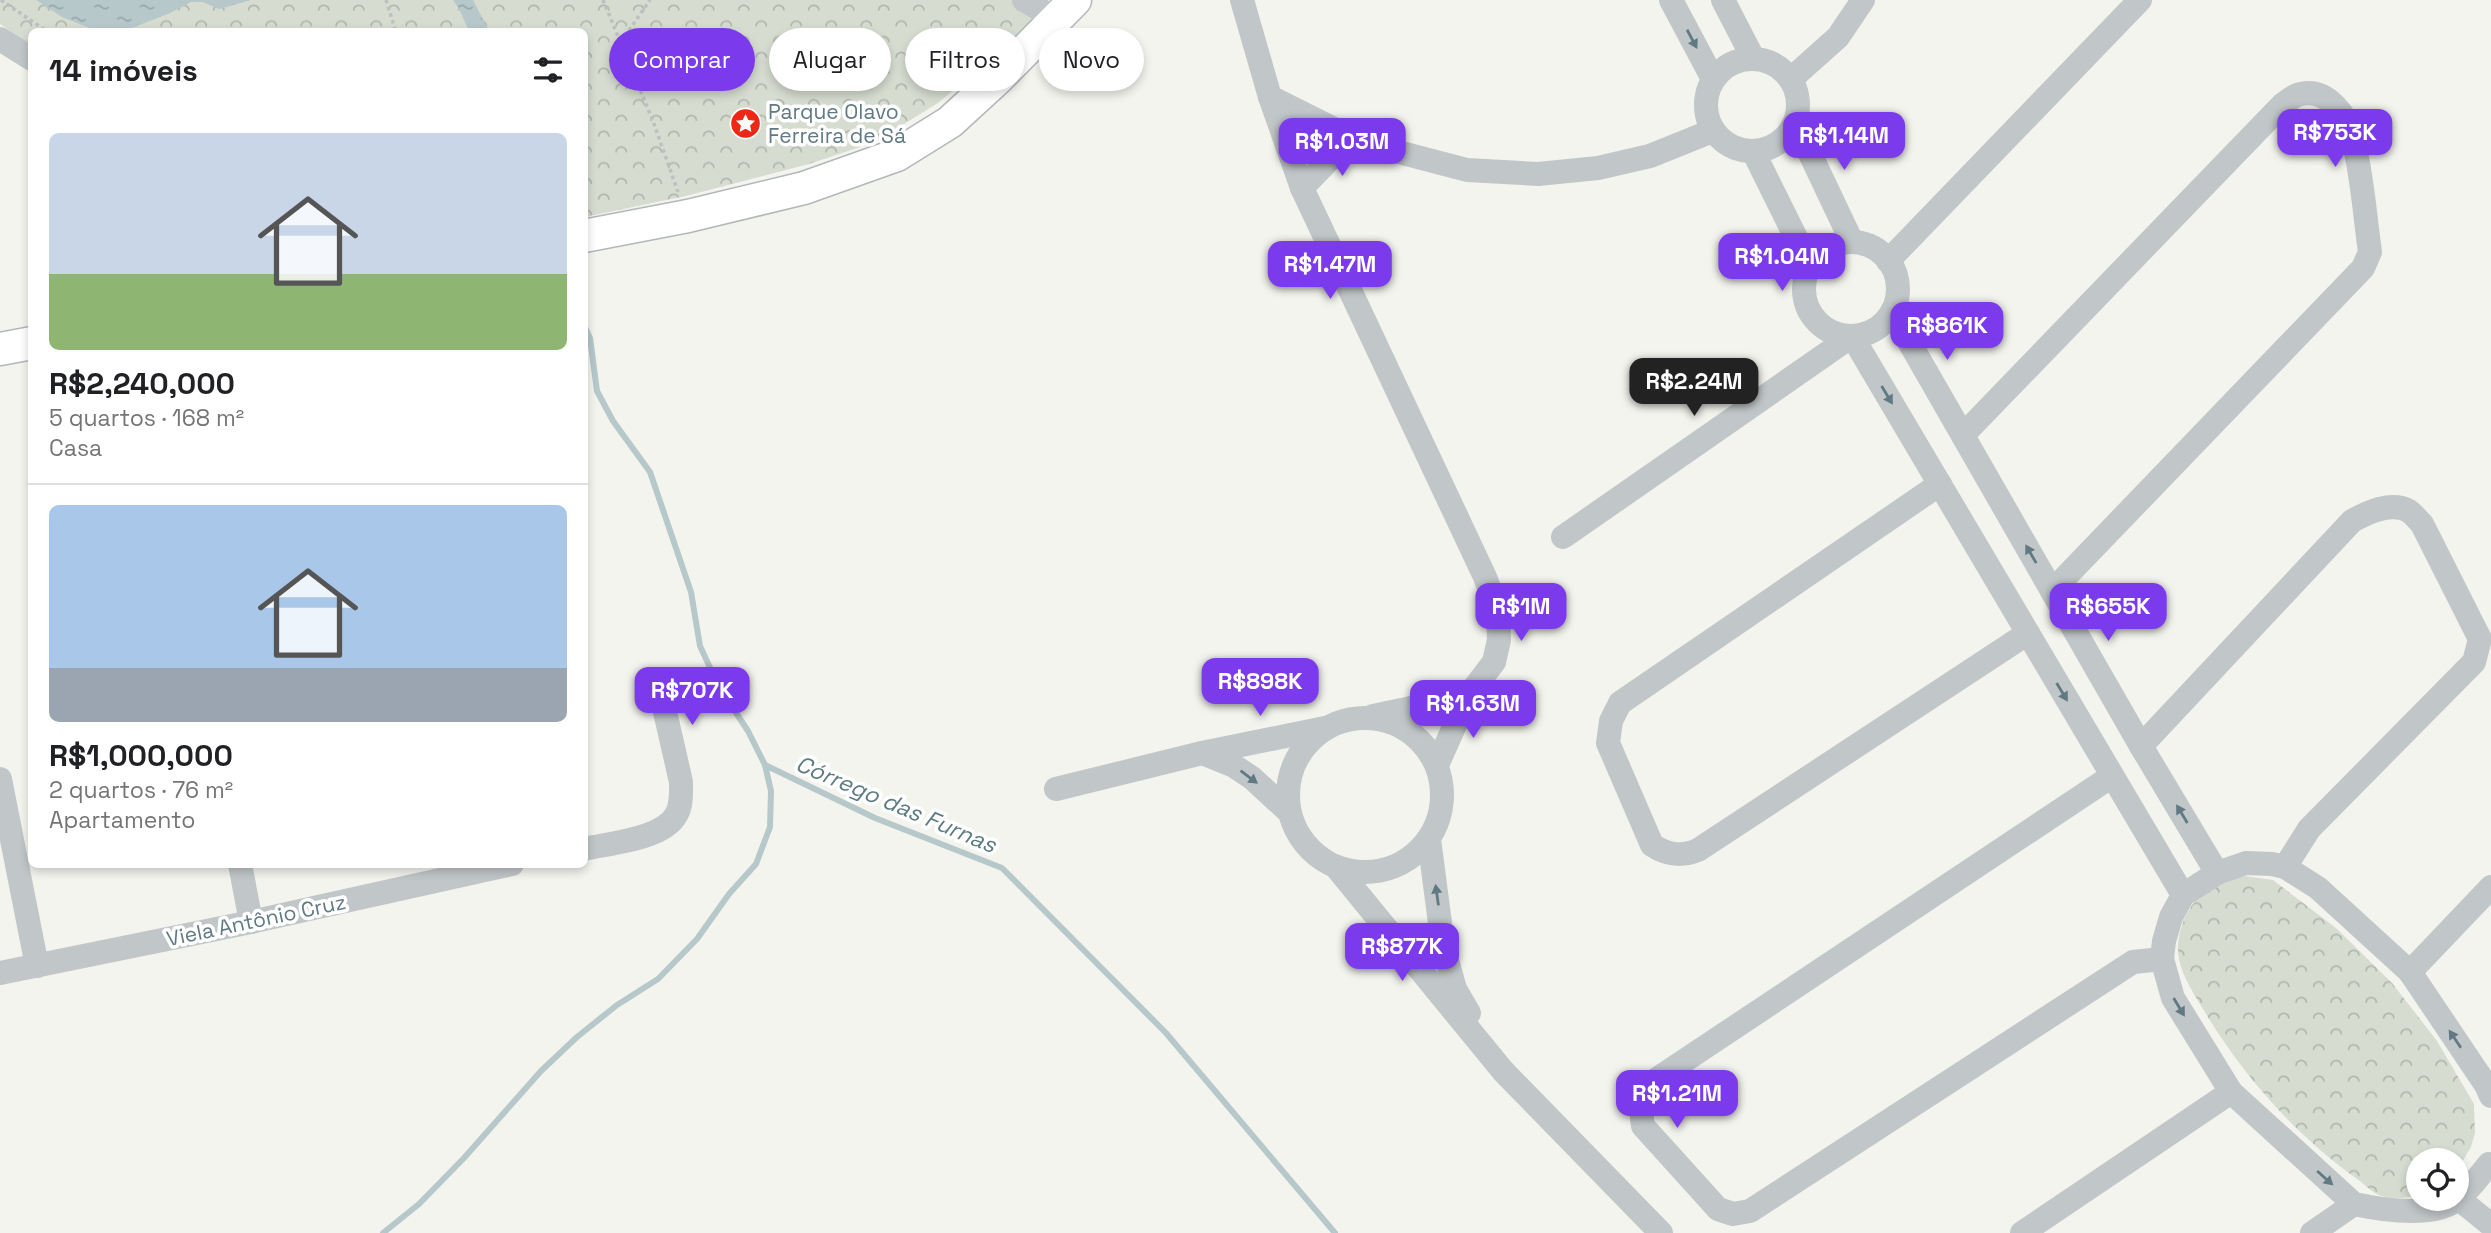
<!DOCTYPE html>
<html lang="pt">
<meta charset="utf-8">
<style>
:root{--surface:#fff;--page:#f6f6f6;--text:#202124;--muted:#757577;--line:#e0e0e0;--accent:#7c3aed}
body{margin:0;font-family:"Space Grotesk",sans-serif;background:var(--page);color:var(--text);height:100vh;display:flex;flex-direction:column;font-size:26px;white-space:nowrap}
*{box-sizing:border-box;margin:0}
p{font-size:23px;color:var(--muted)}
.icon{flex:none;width:38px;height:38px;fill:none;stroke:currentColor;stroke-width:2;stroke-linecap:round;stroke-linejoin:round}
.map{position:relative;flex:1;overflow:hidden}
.side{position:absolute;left:28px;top:28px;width:560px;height:840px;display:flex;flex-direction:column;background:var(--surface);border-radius:10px;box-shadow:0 4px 10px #0003}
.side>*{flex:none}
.top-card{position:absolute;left:609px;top:28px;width:665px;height:63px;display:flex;gap:14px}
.buttons{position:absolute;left:2406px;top:1148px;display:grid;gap:14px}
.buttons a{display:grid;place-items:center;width:63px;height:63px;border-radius:50%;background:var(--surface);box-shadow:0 4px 10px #0003;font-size:35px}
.price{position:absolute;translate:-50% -60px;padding:0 16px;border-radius:14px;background:var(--accent);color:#fff;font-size:23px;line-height:46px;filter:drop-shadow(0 2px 4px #0008)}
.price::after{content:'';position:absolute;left:50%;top:42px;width:21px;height:16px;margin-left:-10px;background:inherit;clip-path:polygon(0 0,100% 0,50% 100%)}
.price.on{background:#222;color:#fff}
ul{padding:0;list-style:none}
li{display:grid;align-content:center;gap:14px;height:371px;padding:0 21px}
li+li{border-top:2px solid var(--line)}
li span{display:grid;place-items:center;height:217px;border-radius:10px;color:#555}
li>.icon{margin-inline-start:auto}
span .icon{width:126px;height:126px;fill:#fffc;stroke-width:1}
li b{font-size:30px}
h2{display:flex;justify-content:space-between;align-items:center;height:84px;padding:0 21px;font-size:30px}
.tag{padding:0 24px;border-radius:32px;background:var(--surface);box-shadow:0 4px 10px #0003;font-size:24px;line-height:63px}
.tag.on{background:var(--accent);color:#fff}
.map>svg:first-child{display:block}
</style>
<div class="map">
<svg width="2491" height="1233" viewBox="0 0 2491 1233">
<defs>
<pattern id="forest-crowns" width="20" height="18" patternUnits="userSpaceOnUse" patternTransform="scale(1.75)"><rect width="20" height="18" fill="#d6dcd0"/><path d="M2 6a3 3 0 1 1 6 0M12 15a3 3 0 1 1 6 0" fill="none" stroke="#b1b7ae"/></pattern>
<pattern id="water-ripples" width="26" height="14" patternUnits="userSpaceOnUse" patternTransform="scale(1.75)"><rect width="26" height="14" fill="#b7c8ca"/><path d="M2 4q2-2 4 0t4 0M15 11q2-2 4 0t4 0" fill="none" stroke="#98a7a9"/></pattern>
</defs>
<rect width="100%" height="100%" fill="#f4f4ef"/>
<g fill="url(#forest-crowns)">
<polygon points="0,0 1019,0 1043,15 938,103 875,142 809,164 686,196 585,217 584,32 32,32 31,45 0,24"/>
<path d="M2245,876L2273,880L2336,928L2392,983L2437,1041L2474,1104L2475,1133L2471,1147L2457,1171V1160H2418V1195C2407,1198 2393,1200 2382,1196C2374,1194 2366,1186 2360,1181C2296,1136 2243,1076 2203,1009C2193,992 2179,972 2178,951C2177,924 2193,894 2219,883C2227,879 2237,878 2245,876Z"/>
</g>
<g fill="url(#water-ripples)">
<polygon points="36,0 251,0 219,9 203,2 191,2 168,14 124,31 97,31 62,17"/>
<polygon points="453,0 473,0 489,31 469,31 460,11"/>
</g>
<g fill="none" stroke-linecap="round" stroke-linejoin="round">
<g stroke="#b7c8ca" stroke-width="6">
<polyline points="765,765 875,818 1002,868 1166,1033 1335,1233"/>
<polyline points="383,1233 419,1204 464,1158 541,1071 577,1037 617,1005 658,979 697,939 729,894 756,864 770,827 771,791 765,765 748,731 719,687 700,646 691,592 650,472 613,421 597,391 590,338 584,325"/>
</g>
<defs>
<g id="major">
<polyline points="584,236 688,216 804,188 897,155 950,122 998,78 1075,0"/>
<polyline points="0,349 32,343"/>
</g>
</defs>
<use href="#major" stroke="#b2b8ba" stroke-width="35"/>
<g stroke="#bdbfc1" stroke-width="3.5" stroke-dasharray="3.5 3.5" stroke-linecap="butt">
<polyline points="1,0 48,32"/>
<polyline points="386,0 396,32"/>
<polyline points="603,0 653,121 678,192"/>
<polyline points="621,42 650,0"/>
</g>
<g stroke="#c1c6c8" stroke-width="24">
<polyline points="1024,0 1056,19"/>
<polyline points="1242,0 1270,97 1302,188 1485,577 1498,612 1499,640 1494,662 1468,696 1437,765"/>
<polyline points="1671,0 1713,79"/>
<polyline points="1723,0 1753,58"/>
<polyline points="0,39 32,59"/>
<circle cx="1752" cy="105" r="46"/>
<polyline points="1791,79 1838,37 1863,0"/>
<polyline points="1270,97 1360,142 1467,170 1538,174 1598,168 1650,156 1712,131"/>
<polyline points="1795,122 1852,242"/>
<polyline points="1753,151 1810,266"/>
<polyline points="1302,188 1329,160 1360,142"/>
<circle cx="1851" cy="289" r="47"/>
<polyline points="1888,261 2140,0"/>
<polyline points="1892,312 2141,746 2217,873"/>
<path d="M1963,435L2282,105C2288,101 2294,95 2301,94C2327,88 2348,116 2353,139C2362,173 2365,217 2370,252L2363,268L2052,591"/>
<path d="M1940,484L1620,703L1611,721L1608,743L1652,845C1667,855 1681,857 1698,850L2028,633"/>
<polyline points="1563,537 1852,336 2183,895"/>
<polyline points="1373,716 1468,696"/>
<circle cx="1365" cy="795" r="77"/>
<path d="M2141,746L2352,521C2368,512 2391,501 2409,511C2413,514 2418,520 2422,524L2480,639L2474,662L2309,829L2285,867"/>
<polyline points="1202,753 1234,766 1252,778 1289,812"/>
<path d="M2112,776L1657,1079C1644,1092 1639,1107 1643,1126L1718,1209L1733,1214L1750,1211L2133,962L2162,959"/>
<polyline points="0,779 37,966"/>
<polyline points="1056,789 1202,753 1325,728"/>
<polyline points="1429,839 1443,946 1455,989 1469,1013"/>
<path d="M584,849C610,843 663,839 676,815C682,806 681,792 681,782L658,681"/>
<polyline points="240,864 251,922"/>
<polyline points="1336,867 1503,1071 1661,1233"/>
<polyline points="2410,972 2491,887"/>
<polyline points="0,973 251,922 512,864"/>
<path d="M2489,1164C2480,1175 2471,1188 2460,1197C2437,1219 2382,1210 2354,1204L2231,1092L2173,998L2162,959L2164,941L2171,917L2183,895L2217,873L2246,863L2272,864L2285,867L2318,888L2410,972L2486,1085L2491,1096"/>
<polyline points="2459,1199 2491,1225"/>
<polyline points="2022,1233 2231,1092"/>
<polyline points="2312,1233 2354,1204"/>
</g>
<use href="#major" stroke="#fff" stroke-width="32"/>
</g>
<defs><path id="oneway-solid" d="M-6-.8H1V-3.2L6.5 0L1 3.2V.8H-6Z" transform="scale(1.75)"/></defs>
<g fill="#617983">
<use href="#oneway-solid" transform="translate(1692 39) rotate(62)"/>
<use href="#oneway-solid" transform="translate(1887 395) rotate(59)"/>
<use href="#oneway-solid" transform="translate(2031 554) rotate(-120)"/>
<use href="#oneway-solid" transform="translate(2062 692) rotate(59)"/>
<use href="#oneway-solid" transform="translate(1249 777) rotate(37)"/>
<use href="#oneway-solid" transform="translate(2182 814) rotate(-121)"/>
<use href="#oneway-solid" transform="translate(1437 895) rotate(-98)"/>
<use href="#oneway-solid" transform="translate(2179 1007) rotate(59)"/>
<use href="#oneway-solid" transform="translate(2455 1039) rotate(-124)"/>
<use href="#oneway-solid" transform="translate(2325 1178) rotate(42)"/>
</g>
<defs>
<symbol id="sight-disc" viewBox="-11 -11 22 22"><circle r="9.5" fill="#f02714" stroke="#fff"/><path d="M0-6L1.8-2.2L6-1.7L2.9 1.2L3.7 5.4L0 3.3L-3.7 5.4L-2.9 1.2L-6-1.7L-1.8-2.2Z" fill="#fff"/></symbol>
</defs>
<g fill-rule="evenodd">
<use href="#sight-disc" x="728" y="106" width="35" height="35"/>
</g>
<g text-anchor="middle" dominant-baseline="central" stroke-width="7" stroke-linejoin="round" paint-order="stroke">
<g font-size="21" fill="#617983" stroke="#fff" text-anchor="start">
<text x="768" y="111">Parque Olavo<tspan x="768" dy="24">Ferreira de Sá</tspan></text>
</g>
<g font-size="21" fill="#617983" stroke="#fff">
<text transform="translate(256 920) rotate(-12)">Viela Antônio Cruz</text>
</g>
<g font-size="23" font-style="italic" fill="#5c7c81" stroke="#fff">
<text transform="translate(896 804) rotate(23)">Córrego das Furnas</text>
</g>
</g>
</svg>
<div class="buttons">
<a><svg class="icon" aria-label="locate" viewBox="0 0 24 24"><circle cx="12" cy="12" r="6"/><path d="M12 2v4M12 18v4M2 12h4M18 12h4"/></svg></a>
</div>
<b class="price" style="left:2335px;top:169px">R$753K</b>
<b class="price" style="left:1844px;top:172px">R$1.14M</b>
<b class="price" style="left:1342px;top:178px">R$1.03M</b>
<b class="price" style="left:1782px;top:293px">R$1.04M</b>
<b class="price" style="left:1330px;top:301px">R$1.47M</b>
<b class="price" style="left:1947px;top:362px">R$861K</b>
<b class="price on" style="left:1694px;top:418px">R$2.24M</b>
<b class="price" style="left:1521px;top:643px">R$1M</b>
<b class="price" style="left:2108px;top:643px">R$655K</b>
<b class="price" style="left:1260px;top:718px">R$898K</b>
<b class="price" style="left:692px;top:727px">R$707K</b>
<b class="price" style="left:1473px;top:740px">R$1.63M</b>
<b class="price" style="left:1402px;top:983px">R$877K</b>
<b class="price" style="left:1677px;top:1130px">R$1.21M</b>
<div class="top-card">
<a class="tag on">Comprar</a>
<a class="tag">Alugar</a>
<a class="tag">Filtros</a>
<a class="tag">Novo</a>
</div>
<section class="side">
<h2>14 imóveis<svg class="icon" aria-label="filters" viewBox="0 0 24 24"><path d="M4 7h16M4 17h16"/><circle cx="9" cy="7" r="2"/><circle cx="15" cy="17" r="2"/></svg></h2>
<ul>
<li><span style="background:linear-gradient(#c9d6e8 65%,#8fb573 0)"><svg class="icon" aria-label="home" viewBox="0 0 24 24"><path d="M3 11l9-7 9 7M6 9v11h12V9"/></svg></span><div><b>R$2,240,000</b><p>5 quartos · 168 m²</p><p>Casa</p></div></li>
<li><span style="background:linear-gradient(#a9c7e8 75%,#9aa5b1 0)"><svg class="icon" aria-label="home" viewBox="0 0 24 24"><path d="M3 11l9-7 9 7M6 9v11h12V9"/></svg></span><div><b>R$1,000,000</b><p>2 quartos · 76 m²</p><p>Apartamento</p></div></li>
</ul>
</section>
</div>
